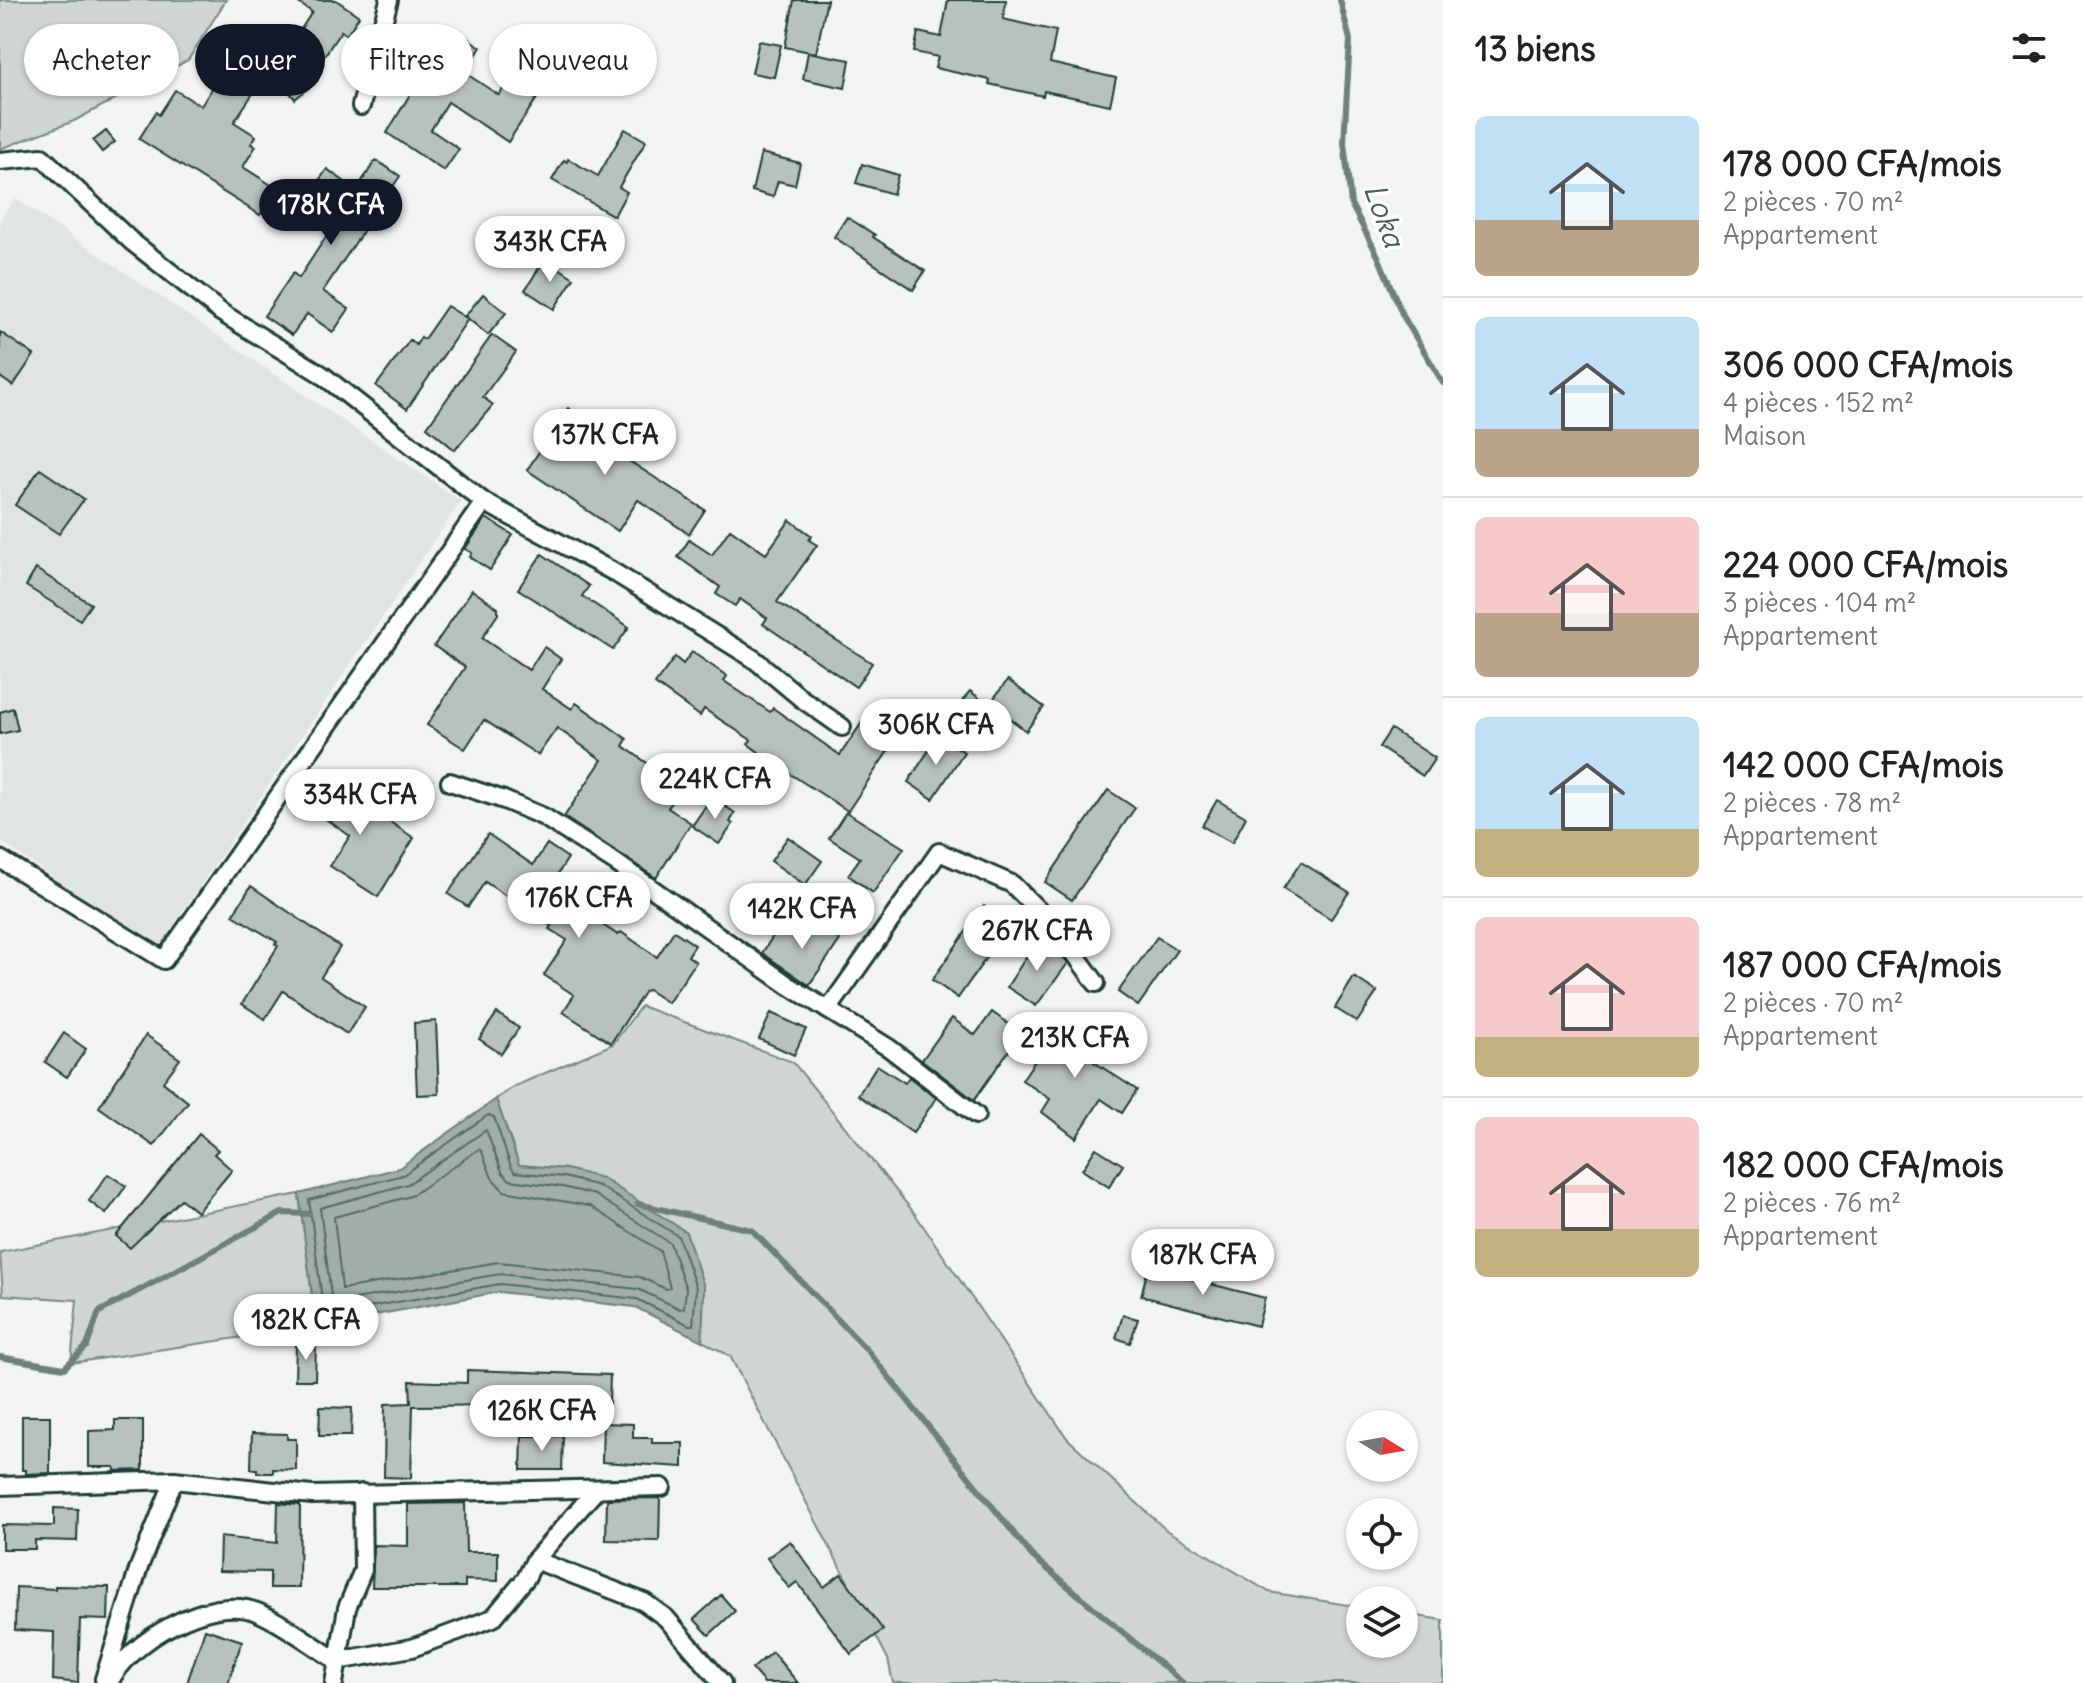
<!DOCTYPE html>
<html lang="fr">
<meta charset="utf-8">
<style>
:root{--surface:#fff;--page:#f6f6f6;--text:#222;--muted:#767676;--line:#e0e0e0;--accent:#111827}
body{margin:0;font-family:Delius,sans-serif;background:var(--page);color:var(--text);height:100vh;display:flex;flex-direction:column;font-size:30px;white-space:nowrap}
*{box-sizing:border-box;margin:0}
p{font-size:26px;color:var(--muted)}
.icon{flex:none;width:44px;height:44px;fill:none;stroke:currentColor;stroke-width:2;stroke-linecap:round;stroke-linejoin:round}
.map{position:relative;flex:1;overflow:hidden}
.sheet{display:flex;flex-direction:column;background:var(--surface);width:640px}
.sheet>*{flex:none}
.banner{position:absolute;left:24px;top:24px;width:760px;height:72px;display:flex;gap:16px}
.needle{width:52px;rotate:101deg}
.fabs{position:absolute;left:1346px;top:1410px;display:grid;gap:16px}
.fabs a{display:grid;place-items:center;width:72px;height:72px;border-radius:50%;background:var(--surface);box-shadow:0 2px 6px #0004;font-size:40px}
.price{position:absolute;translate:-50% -68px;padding:0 18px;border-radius:28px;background:#fff;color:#222;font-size:26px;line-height:52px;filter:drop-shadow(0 2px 4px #0008)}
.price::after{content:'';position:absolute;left:50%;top:48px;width:24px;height:18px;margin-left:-12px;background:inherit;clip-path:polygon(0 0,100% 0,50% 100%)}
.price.on{background:var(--accent);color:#fff}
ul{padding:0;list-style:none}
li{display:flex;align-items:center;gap:24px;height:200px;padding:0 32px}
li+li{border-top:2px solid var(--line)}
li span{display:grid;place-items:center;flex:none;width:224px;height:160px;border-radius:12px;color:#555}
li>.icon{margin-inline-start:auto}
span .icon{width:96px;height:96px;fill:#fffc;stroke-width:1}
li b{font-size:34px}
h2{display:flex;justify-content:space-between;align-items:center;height:96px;padding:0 32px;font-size:34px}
.pill{padding:0 28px;border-radius:36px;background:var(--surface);box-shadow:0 2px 6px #0004;font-size:28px;line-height:72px}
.pill.on{background:var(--accent);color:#fff}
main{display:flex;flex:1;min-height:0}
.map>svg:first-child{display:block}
</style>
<main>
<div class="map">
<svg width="1443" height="1683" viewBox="0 0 1443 1683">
<rect width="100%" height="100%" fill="#f2f3f3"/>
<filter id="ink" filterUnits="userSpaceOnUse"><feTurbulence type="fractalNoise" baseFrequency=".0125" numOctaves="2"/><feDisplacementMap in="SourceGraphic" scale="16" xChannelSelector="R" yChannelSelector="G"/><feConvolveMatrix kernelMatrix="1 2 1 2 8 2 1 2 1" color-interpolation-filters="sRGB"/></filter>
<g filter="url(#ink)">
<polygon fill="#e0e4e3" points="15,198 461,501 157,950 0,841 0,220"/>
<g fill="#ced5d3" stroke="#768984" stroke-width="2">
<polygon points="0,0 226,0 188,60 74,121 0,149"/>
<polygon points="641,1006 793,1062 915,1214 1067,1438 1166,1530 1269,1592 1360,1607 1360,1644 1404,1644 1404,1614 1443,1620 1443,1683 893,1683 888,1659 730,1356 702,1341 704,1287 566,1169 519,1165 496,1099 515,1086 613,1044"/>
<polygon points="299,1194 316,1326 71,1363 77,1300 3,1295 0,1252"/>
</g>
<polygon fill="#a1adaa" stroke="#6d807b" stroke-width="2" points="496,1099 519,1165 566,1169 602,1178 686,1232 704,1287 702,1341 635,1307 499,1292 316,1326 299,1194 399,1168"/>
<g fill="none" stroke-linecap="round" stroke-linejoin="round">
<g stroke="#536a63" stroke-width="2">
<polygon points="488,1115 494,1117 511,1167 515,1172 564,1177 599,1186 678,1236 696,1288 693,1325 689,1325 637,1299 500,1284 324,1315 309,1200 403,1175"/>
<polygon points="486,1130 502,1172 510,1180 563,1187 595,1195 670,1243 686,1289 684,1308 680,1309 638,1289 500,1274 332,1303 320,1208 408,1184"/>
<polygon points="479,1149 482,1152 492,1178 504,1191 590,1206 660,1251 670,1288 666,1289 640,1277 498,1262 342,1289 334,1217 411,1196"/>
</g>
<g stroke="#6d807b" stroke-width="6">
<polyline points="1340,0 1350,40 1344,142 1351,204 1378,256 1403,316 1443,383"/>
<polyline points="638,1204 752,1230 868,1351 1032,1556 1183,1683"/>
<polyline points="0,1357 64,1368 87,1346 99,1312 282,1213 309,1214"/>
</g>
</g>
<g fill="#b7c1bd" stroke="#1f3d34" stroke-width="2">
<polygon points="294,0 336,0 359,16 347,35 341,31 311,76 317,81 295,99 270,68 234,122 256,136 251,144 256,146 243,167 276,188 260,215 139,139 156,112 159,115 175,90 201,106 216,82 222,86 256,35 285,54 312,12"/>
<polygon points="794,0 827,0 816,53 785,47"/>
<polygon points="948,0 1006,0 1003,19 1056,31 1050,63 1116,78 1110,105 1044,91 1043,96 989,84 990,80 935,68 938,57 914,52 918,32 941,37"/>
<polygon points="450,27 481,47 465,73 499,95 516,68 545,86 508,142 448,102 431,130 459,149 444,171 387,133"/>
<polygon points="759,41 781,45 774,77 752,73"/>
<polygon points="808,52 850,60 845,88 803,79"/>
<polygon points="625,129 646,141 619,187 627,192 614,216 552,180 564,160 567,162 568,159 598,176"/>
<polygon points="106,131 115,142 102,152 93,141"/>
<polygon points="761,153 800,163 795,185 778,181 773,197 752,191"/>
<polygon points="376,160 400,176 323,291 349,309 333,332 307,314 292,335 264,316 293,273 299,278 333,226 302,205 327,169 356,190"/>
<polygon points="862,164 898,175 893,194 856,183"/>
<polygon points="847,217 875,235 873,237 925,271 913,290 834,237"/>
<polygon points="545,259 574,278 554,309 525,290"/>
<polygon points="483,294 506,313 488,335 465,316"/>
<polygon points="447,306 468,319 407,409 376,386 410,340 416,345 421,337 424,339"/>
<polygon points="0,332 34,355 13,386 0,377"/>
<polygon points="492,335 516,352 483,397 493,405 455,450 427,427"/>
<polygon points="568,408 608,438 603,444 705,510 689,534 638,500 618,531 527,470"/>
<polygon points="40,469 84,499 59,534 15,505"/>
<polygon points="486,518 513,535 490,570 470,557 472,553 465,549"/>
<polygon points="790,520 812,536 809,540 817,545 777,602 872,663 856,687 763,624 767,618 740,599 735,606 716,594 720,587 678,557 689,540 712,555 730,529 766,554"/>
<polygon points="542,554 589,586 582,596 629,627 613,650 518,589"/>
<polygon points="36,569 91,604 80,620 26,586"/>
<polygon points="472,590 498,608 498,614 482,638 529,670 544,647 561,659 542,689 572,709 576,703 627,739 623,746 653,767 657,761 686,782 668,808 691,823 656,878 564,817 602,760 557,728 538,755 484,720 465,749 427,725 465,667 434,646"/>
<polygon points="692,652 727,676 724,681 770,712 773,708 840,755 865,718 896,739 848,811 773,763 748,744 751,740 704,709 700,716 655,684 675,657 683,664"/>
<polygon points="1008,680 1044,707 1026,731 990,703"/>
<polygon points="970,691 996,711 983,729 977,729 954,712"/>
<polygon points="13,708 18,730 0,734 0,712"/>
<polygon points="1391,729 1435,758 1423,776 1379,747"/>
<polygon points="939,735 964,752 933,799 908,782"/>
<polygon points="321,776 414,838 378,897 330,866 350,836 303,803"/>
<polygon points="1108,790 1135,808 1072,900 1045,882"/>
<polygon points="712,797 735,813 730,822 733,824 719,844 692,826"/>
<polygon points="1217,800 1246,817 1232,843 1202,826"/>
<polygon points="846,812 904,848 873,893 848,875 860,858 829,838"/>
<polygon points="488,834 533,865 547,844 568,858 548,889 618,935 621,932 657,957 674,931 695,945 688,956 696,962 668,1003 648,990 645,991 611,1043 563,1012 574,995 544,975 567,940 549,929 551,926 485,882 468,907 448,894"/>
<polygon points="788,837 822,861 805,885 771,861"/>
<polygon points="1301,862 1349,892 1331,919 1283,889"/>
<polygon points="251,886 340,947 321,977 365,1007 347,1034 283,991 265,1019 242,1004 278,946 275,944 277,942 233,915"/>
<polygon points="984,906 1010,924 958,998 932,980"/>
<polygon points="812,921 840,940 809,985 762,953 779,927 799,941"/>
<polygon points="1157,937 1177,950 1138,1006 1118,992"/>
<polygon points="1037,940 1064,958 1068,963 1036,1006 1007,987"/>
<polygon points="1354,977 1377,992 1357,1022 1335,1008"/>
<polygon points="992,1012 1021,1033 974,1100 922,1060 952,1018 975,1035"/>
<polygon points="497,1013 519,1028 501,1054 479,1039"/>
<polygon points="771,1013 806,1029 794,1055 759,1039"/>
<polygon points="436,1021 439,1094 417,1095 414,1023"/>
<polygon points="1061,1022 1102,1049 1094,1062 1137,1090 1122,1113 1101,1099 1076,1138 1042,1112 1050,1099 1022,1080"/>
<polygon points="64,1033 86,1049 67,1077 45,1062"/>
<polygon points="146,1035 180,1059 163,1082 188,1102 154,1146 99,1107"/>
<polygon points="877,1065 905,1083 909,1077 936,1098 913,1133 858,1095"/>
<polygon points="199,1134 218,1150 214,1154 232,1170 197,1212 181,1199 130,1248 116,1236"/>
<polygon points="1096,1148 1123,1165 1109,1187 1082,1170"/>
<polygon points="108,1174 126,1186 106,1214 89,1201"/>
<polygon points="1148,1268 1265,1298 1258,1326 1141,1296"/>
<polygon points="1123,1315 1138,1319 1130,1343 1116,1338"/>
<polygon points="296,1344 316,1344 315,1380 295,1380"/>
<polygon points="467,1370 610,1375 609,1404 413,1406 411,1478 384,1477 385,1404 411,1403 410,1381 467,1383"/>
<polygon points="320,1407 352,1408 351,1436 319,1436"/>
<polygon points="22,1416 50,1416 50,1473 26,1474 26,1470 22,1470"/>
<polygon points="115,1420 143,1420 143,1470 115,1471 115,1467 89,1467 89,1431 115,1430"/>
<polygon points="603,1423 633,1424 633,1438 652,1438 652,1443 683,1443 683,1467 602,1462"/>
<polygon points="252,1433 287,1434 287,1439 296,1439 296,1470 273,1469 273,1473 257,1473 257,1469 251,1469"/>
<polygon points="522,1436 563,1436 562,1470 521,1470"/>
<polygon points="660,1498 659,1541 606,1540 607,1499"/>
<polygon points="278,1503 300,1505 299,1588 270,1588 270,1572 219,1571 220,1537 277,1543"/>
<polygon points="465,1503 466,1552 498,1552 498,1581 465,1580 465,1587 372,1587 374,1545 408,1546 408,1504"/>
<polygon points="54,1508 78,1509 77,1541 35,1540 35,1549 2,1549 2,1525 54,1526"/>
<polygon points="790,1541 824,1587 841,1574 883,1630 851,1654 797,1582 789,1588 767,1558"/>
<polygon points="55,1586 109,1587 108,1620 80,1619 78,1683 53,1680 54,1632 15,1630 16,1587 55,1589"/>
<polygon points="721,1595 735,1611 709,1635 694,1619"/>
<polygon points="205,1629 242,1641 228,1683 187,1683"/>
<polygon points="772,1652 798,1683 764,1683 752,1669"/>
</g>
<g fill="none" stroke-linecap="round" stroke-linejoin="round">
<defs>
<g id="minor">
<polyline points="361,106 389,0"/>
<polyline points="0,161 42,157 131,241 222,313 321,374 484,502 612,571 754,659 802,699 842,727"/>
<polyline points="450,782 504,800 544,817 616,863 788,985 889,1048 976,1115"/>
<polyline points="0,859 164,960 484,502"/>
<polyline points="828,1010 939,852 1012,884 1056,928 1096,983"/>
<polyline points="0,1486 174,1480 312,1495 662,1487"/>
<polyline points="535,1560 644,1602 666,1618 722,1683"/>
<polyline points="104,1679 139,1567 174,1480"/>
<path d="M109,1683C129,1641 211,1593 257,1612C282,1622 314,1646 337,1661L412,1648L493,1618L526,1578L535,1560L597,1489"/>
<polyline points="334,1683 347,1608 363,1570 362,1493"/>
</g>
</defs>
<use href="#minor" stroke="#1f3d34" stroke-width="22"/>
<use href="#minor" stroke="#fff" stroke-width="16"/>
</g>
</g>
<g text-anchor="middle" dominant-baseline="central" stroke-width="7" stroke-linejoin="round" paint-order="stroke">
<g font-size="30" font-style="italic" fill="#465f57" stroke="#fff">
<text transform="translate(1385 215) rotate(70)">Loka</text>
</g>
</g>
</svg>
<div class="fabs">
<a><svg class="needle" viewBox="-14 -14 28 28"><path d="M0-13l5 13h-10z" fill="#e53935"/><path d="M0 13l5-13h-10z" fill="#767676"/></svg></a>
<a><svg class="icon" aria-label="locate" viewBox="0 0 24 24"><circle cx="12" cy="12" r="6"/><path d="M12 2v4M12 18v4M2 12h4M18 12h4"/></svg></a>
<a><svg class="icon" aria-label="layers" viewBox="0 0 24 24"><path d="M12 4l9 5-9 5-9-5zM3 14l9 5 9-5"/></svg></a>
</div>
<b class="price on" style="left:331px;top:247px">178K CFA</b>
<b class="price" style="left:550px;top:284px">343K CFA</b>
<b class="price" style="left:605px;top:477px">137K CFA</b>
<b class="price" style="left:936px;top:767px">306K CFA</b>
<b class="price" style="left:715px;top:821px">224K CFA</b>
<b class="price" style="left:360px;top:837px">334K CFA</b>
<b class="price" style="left:579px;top:940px">176K CFA</b>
<b class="price" style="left:802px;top:951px">142K CFA</b>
<b class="price" style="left:1037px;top:973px">267K CFA</b>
<b class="price" style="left:1075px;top:1080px">213K CFA</b>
<b class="price" style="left:1203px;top:1297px">187K CFA</b>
<b class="price" style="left:306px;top:1362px">182K CFA</b>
<b class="price" style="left:542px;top:1453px">126K CFA</b>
<div class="banner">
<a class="pill">Acheter</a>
<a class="pill on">Louer</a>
<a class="pill">Filtres</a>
<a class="pill">Nouveau</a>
</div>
</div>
<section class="sheet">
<h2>13 biens<svg class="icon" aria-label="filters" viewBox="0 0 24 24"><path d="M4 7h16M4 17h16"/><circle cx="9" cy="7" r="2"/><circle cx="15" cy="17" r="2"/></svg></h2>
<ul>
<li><span style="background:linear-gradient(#bfe0f5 65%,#b9a48a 0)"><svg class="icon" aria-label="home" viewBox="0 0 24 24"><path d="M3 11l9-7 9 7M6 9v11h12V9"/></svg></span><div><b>178 000 CFA/mois</b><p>2 pièces · 70 m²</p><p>Appartement</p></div></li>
<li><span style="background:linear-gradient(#bfe0f5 70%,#b9a48a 0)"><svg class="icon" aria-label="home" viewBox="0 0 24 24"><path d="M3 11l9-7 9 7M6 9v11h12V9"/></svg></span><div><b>306 000 CFA/mois</b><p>4 pièces · 152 m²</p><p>Maison</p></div></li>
<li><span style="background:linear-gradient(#f6c9c9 60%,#b9a48a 0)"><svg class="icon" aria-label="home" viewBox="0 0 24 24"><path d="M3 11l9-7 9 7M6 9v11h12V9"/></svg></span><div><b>224 000 CFA/mois</b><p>3 pièces · 104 m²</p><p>Appartement</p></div></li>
<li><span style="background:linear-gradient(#bfe0f5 70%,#c2b280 0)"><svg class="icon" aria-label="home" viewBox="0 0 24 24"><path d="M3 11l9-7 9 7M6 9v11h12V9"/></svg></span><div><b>142 000 CFA/mois</b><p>2 pièces · 78 m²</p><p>Appartement</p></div></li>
<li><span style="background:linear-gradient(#f6c9c9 75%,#c2b280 0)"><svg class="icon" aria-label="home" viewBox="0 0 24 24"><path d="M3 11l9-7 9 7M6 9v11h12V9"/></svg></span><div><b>187 000 CFA/mois</b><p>2 pièces · 70 m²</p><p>Appartement</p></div></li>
<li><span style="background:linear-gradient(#f6c9c9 70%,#c2b280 0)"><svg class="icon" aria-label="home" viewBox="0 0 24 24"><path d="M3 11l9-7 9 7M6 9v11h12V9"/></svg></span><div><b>182 000 CFA/mois</b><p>2 pièces · 76 m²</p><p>Appartement</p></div></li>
</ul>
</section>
</main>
